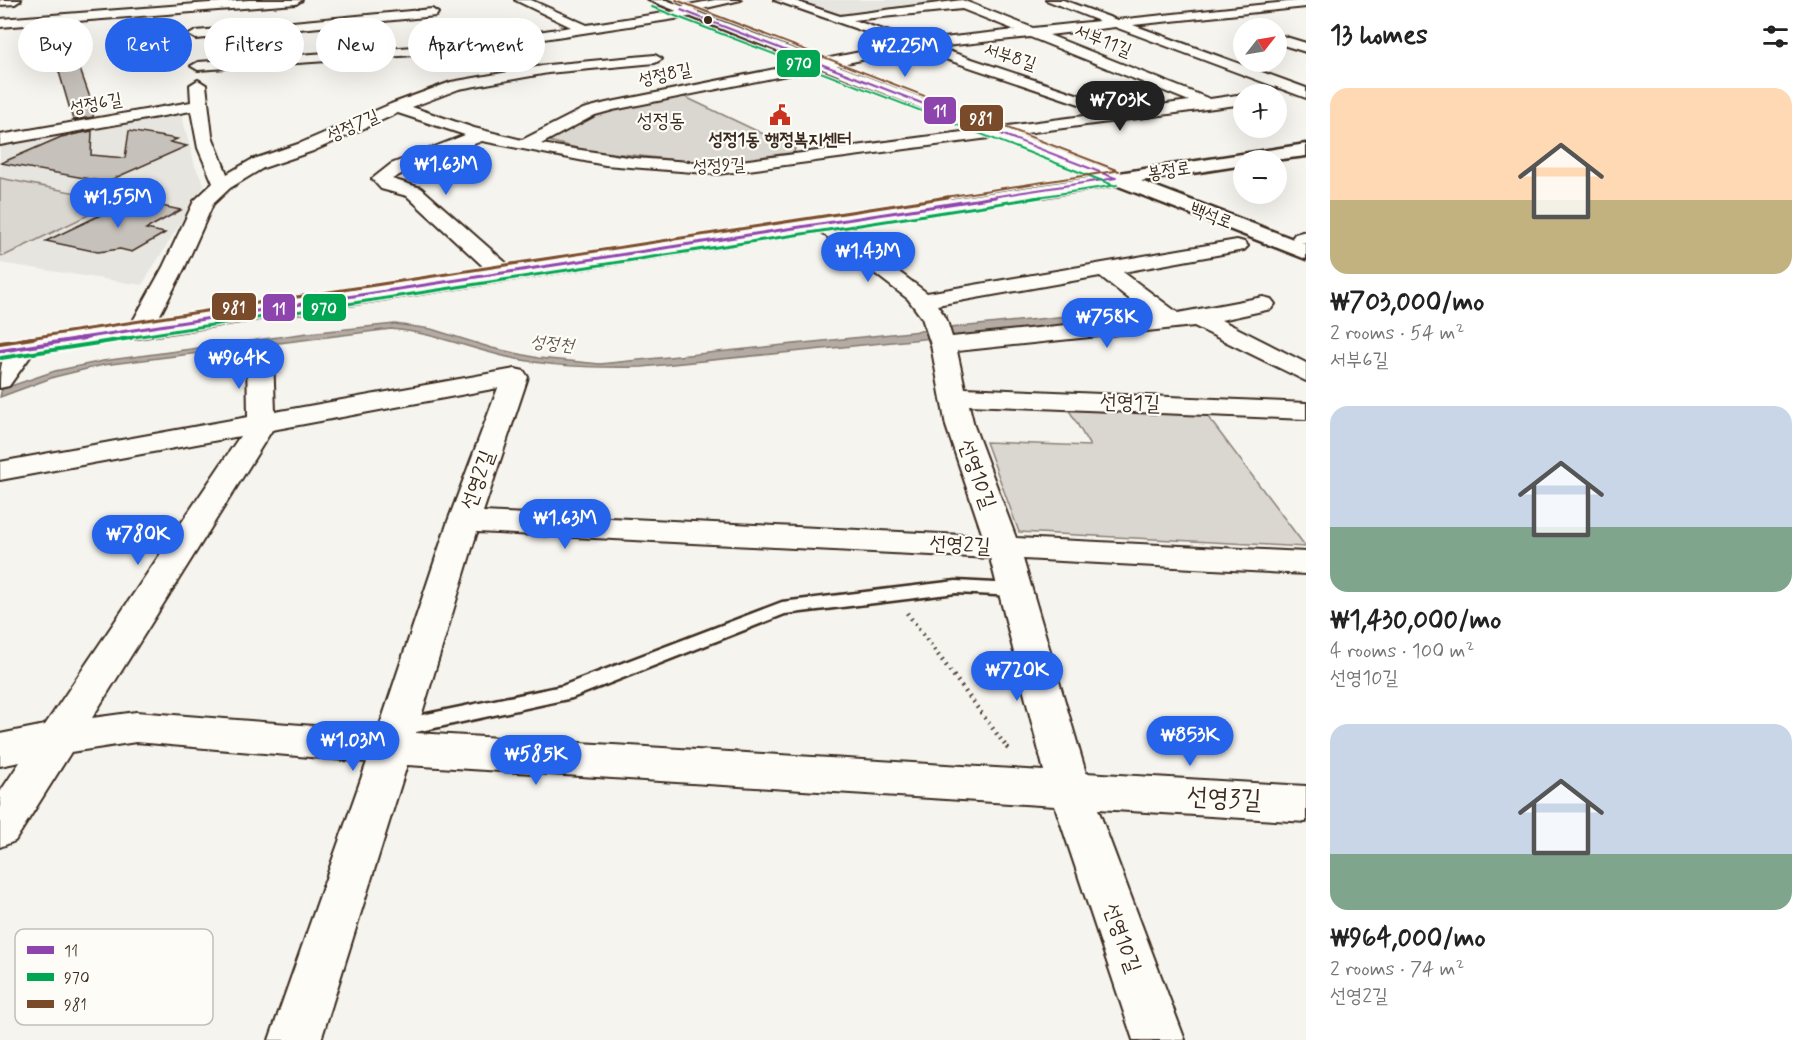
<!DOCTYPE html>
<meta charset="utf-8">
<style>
:root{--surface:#fff;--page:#f2f2f2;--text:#222;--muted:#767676;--accent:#2563eb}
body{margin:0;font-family:Mynerve,"Poor Story",sans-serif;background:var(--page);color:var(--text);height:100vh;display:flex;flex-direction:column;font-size:22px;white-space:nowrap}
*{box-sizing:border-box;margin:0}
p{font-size:20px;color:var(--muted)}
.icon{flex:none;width:33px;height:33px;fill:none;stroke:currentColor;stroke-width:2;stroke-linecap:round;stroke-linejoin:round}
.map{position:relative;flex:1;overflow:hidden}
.panel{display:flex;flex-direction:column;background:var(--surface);width:510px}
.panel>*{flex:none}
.hud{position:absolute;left:18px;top:18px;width:570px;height:54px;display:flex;gap:12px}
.needle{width:39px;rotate:59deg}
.tools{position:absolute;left:1233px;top:18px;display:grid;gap:12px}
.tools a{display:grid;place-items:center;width:54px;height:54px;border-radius:50%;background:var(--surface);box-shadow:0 6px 24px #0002;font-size:30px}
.price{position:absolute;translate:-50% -51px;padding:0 14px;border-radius:21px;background:var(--accent);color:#fff;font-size:20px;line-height:39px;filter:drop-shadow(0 2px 3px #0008)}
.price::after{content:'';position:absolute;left:50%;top:36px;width:18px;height:14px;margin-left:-9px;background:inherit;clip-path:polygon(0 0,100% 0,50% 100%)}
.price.on{background:#222;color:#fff}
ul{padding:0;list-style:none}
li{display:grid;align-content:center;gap:12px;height:318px;padding:0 24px}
li span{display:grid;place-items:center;height:186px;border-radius:18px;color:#555}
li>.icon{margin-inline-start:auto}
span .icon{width:108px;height:108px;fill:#fffc;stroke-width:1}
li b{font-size:26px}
h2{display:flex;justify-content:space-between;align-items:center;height:72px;padding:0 24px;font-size:26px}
.tag{padding:0 21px;border-radius:27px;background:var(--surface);box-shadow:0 6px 24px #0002;font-size:21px;line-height:54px}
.tag.on{background:var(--accent);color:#fff}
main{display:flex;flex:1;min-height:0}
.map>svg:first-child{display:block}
</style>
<main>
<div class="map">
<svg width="1306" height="1040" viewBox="0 0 1306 1040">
<rect width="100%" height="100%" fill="#f5f4ee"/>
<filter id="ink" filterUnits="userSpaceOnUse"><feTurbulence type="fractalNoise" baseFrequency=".0167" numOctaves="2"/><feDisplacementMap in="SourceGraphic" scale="12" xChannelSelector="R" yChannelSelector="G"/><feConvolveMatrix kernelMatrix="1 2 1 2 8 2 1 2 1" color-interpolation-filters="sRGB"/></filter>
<g filter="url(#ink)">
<g fill="#e7e5df">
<polygon points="792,0 946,0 953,3 846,16 834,15"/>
<polygon points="181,113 195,166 204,185 142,285 0,263 0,142"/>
</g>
<g fill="#dad6d0" stroke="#8a8077" stroke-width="1.5">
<polygon points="681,95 795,149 793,155 713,164 585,150 548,141 602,112"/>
<polygon points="0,178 117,201 4,256 0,255"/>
<polygon points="1069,410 1205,413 1306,547 1019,532 986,442 1090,446"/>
</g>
<path fill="#b4aca4" stroke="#84786e" stroke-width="1.5" d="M1105,312L1113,320L642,367C594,368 545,367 499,355C463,346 428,332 391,329L103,365L54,377L0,397L2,389L55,371L103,361L308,333L395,324L431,329L492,348L538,358L600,364Z"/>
<g fill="#c7c1bb" stroke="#3b2a1e" stroke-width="1.5">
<polygon points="74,52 94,109 93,117 73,120 55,58"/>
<polygon points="92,131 91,155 125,158 129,131 177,139 170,142 187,146 106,182 1,163 61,137"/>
<polygon points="132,200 181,210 146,229 165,233 132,252 120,249 98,252 46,241"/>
</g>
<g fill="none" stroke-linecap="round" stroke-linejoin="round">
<defs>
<polygon id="lane" points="956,581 1015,584 1021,586 1024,590 1021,594 1015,596 956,593 785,614 572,698 398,736 391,734 388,728 391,722 398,720 562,686 782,602"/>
<g id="street">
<polygon points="0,0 21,0 15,4 0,5"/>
<polygon points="249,0 302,0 296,4 0,27 0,19"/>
<polygon points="515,0 531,0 587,25 676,11 677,7 715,0 741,0 693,11 692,16 688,17 458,52 198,70 191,66 198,62 458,44 571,27"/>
<path d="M774,0H792L840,16L962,0L1033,28L1099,21L1046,0H1063L1117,20L1306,0V7L1133,25L1306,88V98L1115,27L1049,35L1210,99L1244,94H1245L1244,104L718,174L605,165L482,141L418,165L392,179L421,188L513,269L516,274L513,279H497L407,196L381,189L372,179L391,164L465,135L398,113L313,151L263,168L230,188L213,204L185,267L152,330L149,335L140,337L131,335L128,330L163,267L194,201L213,183L198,148L191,111L0,145V135L191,102L190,85L198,80L206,85L212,136L227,174L251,160L301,143L391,104L451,82L548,65L655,55L662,59L655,63L548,73L459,89L412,107L474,128L522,140L583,109L606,103L900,44ZM962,9L1015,30L917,41L853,20ZM1030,37L1189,101L1124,110L936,47ZM916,49L1106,113L718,164L634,158L541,144L595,115L613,110Z"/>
<polygon points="432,9 438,13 436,16 196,39 189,35 196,31"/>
<polygon points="1276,34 1306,43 1306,52 1276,43"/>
<path d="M824,219L831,221L927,293L1237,240L1244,242L1248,246L1244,250L1123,272L1178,313L1263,297L1271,299L1275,304L1271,309L1221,320L1306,363V381L1194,326L957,351L965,388L1306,403V419L969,405L974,426L1016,538L1306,552V574L1023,559L1086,773L1306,786V822L1098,809L1185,1040H1133L1055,806L407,765L321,1040H269L367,762L136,742L71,752L15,841L0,847V792L20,762L0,766V734L45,725L240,436L0,480V462L248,417L247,355L251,350L260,347L269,350L273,355L275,412L515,369L524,371L528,377L483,512L983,536L946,426L931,345L922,318L908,299L817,229L814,225L817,221ZM1100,276L1151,316L952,337L946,318L937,305ZM498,388L448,521L378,731L136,712L92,718L272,430ZM477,532L990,558L1044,771L416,733Z"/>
<polygon points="1306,231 1306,243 1295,242 1292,238 1295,234"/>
<path d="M25,340L34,342L37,347L9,386L0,388C0,367 1,345 25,340Z"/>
</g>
<polygon id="secondary" points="649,0 666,0 1119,173 1306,144 1306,156 1274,160 1244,160 1244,165 1141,181 1306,244 1306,259 1116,185 0,359 0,343 1094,177"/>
</defs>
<use href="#lane" stroke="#3b2a1e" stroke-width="5"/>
<use href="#street" stroke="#3b2a1e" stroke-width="4"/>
<use href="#secondary" stroke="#3b2a1e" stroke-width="5"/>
<polyline stroke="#3b2a1e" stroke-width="4.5" stroke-dasharray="1.5 5" stroke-linecap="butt" points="907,613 1008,749"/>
<polyline stroke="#3b2a1e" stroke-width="5" stroke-dasharray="2 7" stroke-linecap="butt" points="1007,747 1012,754"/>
<use href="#lane" fill="#fdfcf7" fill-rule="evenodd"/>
<use href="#street" fill="#fdfcf7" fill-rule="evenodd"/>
<use href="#secondary" fill="#fdfcf7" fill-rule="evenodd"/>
<defs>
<g id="bus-1-far2">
<polyline points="681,10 1115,178"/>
<polyline points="985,198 1116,178"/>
</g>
<polyline id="bus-1-far1" points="75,339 995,197"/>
<polyline id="bus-1" points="0,351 85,338"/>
<g id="bus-2-far2">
<polyline points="652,7 1113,185"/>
<polyline points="1031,198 1117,185"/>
</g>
<polyline id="bus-2-far1" points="121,339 1041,197"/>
<polyline id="bus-2" points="1,358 131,338"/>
<g id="bus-3-far2">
<polyline points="676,0 1119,171"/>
<polyline points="938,198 1115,171"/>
</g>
<polyline id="bus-3-far1" points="23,339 948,197"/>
<polyline id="bus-3" points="0,343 33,338"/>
</defs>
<use href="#bus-1-far2" stroke="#fdfcf7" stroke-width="4.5"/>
<use href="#bus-1-far1" stroke="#fdfcf7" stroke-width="6"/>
<use href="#bus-1" stroke="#fdfcf7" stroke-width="8"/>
<use href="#bus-2-far2" stroke="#fdfcf7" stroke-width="4.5"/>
<use href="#bus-2-far1" stroke="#fdfcf7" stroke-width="6"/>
<use href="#bus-2" stroke="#fdfcf7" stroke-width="8"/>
<use href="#bus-3-far2" stroke="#fdfcf7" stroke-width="4.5"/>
<use href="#bus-3-far1" stroke="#fdfcf7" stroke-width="6"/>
<use href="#bus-3" stroke="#fdfcf7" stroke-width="8"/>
<use href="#bus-1-far2" stroke="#8e44ad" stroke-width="2"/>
<use href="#bus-1-far1" stroke="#8e44ad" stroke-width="3"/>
<use href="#bus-1" stroke="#8e44ad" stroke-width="4"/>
<use href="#bus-2-far2" stroke="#00a651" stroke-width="2"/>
<use href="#bus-2-far1" stroke="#00a651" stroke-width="3"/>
<use href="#bus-2" stroke="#00a651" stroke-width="4"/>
<use href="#bus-3-far2" stroke="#7a4b2a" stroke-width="2"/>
<use href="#bus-3-far1" stroke="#7a4b2a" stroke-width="3"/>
<use href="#bus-3" stroke="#7a4b2a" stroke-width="4"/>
</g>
</g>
<defs>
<symbol id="civic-bare" viewBox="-9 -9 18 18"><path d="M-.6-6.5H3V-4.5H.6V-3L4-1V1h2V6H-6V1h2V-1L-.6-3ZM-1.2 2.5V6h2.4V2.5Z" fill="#c8321e" stroke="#fdfcf7" stroke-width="2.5" paint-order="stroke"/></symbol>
</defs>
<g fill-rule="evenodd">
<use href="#civic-bare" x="765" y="100" width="30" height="30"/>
</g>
<circle fill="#3b2a1e" stroke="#fdfcf7" stroke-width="2" cx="708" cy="20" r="5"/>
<g text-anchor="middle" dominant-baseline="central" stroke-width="4.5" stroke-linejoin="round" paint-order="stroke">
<g font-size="18" fill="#3b2a1e" stroke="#fdfcf7">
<text transform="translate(1103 41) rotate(22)">서부11길</text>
<text transform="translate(1010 57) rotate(18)">서부8길</text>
<text transform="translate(665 75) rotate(-12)">성정8길</text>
<text transform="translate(96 104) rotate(-10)">성정6길</text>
<text transform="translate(353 126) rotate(-24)">성정7길</text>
<text transform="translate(719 166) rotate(-3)">성정9길</text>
<text transform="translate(1169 171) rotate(-8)">봉정로</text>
<text transform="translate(1211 216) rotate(21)">백석로</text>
</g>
<g font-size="18" font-weight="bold" fill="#3b2a1e" stroke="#fdfcf7">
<text x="780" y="140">성정1동 행정복지센터</text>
</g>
<g font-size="18" font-style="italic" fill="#65584d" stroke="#fdfcf7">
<text transform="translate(552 344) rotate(6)">성정천</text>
</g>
<g font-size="20" fill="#3b2a1e" stroke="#fdfcf7">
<text x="661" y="121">성정동</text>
</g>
<g font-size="21" fill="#3b2a1e" stroke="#fdfcf7">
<text transform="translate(1130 403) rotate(2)">선영1길</text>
<text transform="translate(977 474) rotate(70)">선영10길</text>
<text transform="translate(478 480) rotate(-70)">선영2길</text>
<text transform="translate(960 545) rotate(3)">선영2길</text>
<text transform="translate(1122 938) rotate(70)">선영10길</text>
</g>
<g font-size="26" fill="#3b2a1e" stroke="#fdfcf7">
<text transform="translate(1224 799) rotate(3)">선영3길</text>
</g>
</g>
<rect x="15" y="929" width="198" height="96" rx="9" fill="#fdfcf7" stroke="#c3bdb6" stroke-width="1.5"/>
<rect x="27" y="946" width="27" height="8" fill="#8e44ad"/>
<rect x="27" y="973" width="27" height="8" fill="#00a651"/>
<rect x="27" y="1000" width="27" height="8" fill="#7a4b2a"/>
<g font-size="16" fill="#3b2a1e">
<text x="64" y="956">11</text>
<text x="64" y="983">970</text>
<text x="64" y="1010">981</text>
</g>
<g stroke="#fdfcf7" stroke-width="2">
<rect x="776" y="49" width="45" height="29" rx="6" fill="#00a651"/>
<rect x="923" y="96" width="34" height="29" rx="6" fill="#8e44ad"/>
<rect x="959" y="104" width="45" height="28" rx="6" fill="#7a4b2a"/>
<rect x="211" y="292" width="46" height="29" rx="6" fill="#7a4b2a"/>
<rect x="262" y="293" width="34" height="29" rx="6" fill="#8e44ad"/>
<rect x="302" y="293" width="45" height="29" rx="6" fill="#00a651"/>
</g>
<g font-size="16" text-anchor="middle" font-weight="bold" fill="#fff">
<text x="799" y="69">970</text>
<text x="940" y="116">11</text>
<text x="981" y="124">981</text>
<text x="234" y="313">981</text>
<text x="279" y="314">11</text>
<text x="324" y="314">970</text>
</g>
</svg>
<div class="tools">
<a><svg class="needle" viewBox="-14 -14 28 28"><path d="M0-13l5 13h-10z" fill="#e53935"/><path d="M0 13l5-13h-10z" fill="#767676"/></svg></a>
<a>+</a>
<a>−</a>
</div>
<b class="price" style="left:905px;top:78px">₩2.25M</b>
<b class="price on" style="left:1120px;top:132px">₩703K</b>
<b class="price" style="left:446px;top:196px">₩1.63M</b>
<b class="price" style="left:118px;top:229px">₩1.55M</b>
<b class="price" style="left:868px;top:283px">₩1.43M</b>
<b class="price" style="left:1107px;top:349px">₩758K</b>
<b class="price" style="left:239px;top:390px">₩964K</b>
<b class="price" style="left:565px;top:550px">₩1.63M</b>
<b class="price" style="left:138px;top:566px">₩780K</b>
<b class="price" style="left:1017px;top:702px">₩720K</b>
<b class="price" style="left:1190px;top:767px">₩853K</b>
<b class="price" style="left:353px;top:772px">₩1.03M</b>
<b class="price" style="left:536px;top:786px">₩585K</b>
<div class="hud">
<a class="tag">Buy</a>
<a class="tag on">Rent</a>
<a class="tag">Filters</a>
<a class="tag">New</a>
<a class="tag">Apartment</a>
</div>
</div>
<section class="panel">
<h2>13 homes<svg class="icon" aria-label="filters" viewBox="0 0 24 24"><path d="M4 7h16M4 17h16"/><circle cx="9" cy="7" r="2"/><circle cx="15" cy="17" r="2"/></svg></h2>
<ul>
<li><span style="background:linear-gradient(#ffd9b3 60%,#c2b280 0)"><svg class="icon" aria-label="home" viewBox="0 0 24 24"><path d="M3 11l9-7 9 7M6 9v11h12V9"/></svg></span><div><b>₩703,000/mo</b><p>2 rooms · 54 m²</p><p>서부6길</p></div></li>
<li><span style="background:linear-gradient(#c9d6e8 65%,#7fa58c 0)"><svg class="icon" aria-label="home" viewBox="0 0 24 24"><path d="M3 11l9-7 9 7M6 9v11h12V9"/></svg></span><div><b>₩1,430,000/mo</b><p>4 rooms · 100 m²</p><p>선영10길</p></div></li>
<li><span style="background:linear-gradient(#c9d6e8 70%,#7fa58c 0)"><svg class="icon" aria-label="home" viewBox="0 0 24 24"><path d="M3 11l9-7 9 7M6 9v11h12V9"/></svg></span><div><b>₩964,000/mo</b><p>2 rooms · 74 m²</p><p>선영2길</p></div></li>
</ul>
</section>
</main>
